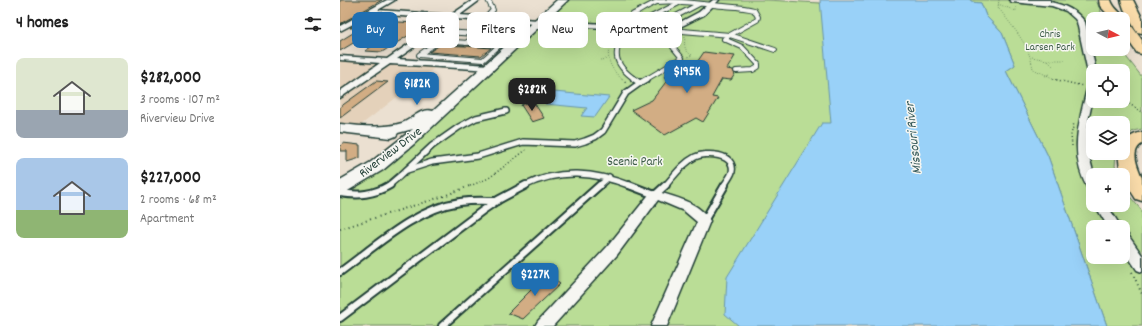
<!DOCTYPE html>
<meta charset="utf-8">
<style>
:root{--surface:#fff;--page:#f2f2f2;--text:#222;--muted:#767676;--accent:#1f6fb2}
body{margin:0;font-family:Dekko,sans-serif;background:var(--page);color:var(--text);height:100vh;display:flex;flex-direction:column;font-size:15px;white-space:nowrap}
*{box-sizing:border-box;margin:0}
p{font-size:13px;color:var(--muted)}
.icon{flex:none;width:22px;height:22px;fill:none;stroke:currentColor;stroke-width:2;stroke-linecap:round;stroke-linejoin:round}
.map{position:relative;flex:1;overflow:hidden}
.sheet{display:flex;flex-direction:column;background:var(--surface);width:340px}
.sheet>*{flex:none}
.banner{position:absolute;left:12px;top:12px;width:380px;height:36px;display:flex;gap:8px}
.needle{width:26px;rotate:97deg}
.tools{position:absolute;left:746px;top:12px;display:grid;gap:8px}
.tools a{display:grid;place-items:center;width:44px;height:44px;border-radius:8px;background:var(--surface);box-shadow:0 4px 16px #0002;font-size:20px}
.price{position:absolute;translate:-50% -34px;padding:0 9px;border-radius:8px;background:var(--accent);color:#fff;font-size:13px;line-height:26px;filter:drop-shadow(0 1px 2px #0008)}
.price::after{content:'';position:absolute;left:50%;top:24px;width:12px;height:9px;margin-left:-6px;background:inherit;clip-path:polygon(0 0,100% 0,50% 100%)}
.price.on{background:#222;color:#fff}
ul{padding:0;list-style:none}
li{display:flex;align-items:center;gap:12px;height:100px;padding:0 16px}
li span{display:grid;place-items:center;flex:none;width:112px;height:80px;border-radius:8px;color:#555}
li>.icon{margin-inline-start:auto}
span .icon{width:48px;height:48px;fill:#fffc;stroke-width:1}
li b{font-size:17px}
h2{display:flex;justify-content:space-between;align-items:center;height:48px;padding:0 16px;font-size:17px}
.tag{padding:0 14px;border-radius:8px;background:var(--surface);box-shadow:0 4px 16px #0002;font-size:14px;line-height:36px}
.tag.on{background:var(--accent);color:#fff}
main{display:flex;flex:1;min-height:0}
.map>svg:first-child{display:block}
</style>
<main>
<section class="sheet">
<h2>4 homes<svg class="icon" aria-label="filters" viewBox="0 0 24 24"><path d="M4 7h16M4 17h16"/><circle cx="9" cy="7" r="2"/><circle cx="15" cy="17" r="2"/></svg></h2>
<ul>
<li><span style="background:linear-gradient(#dfe7d0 65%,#9aa5b1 0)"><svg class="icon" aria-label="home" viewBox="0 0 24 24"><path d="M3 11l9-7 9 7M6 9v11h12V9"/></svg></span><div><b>$282,000</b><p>3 rooms · 107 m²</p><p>Riverview Drive</p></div></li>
<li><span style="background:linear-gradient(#a9c7e8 65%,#8fb573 0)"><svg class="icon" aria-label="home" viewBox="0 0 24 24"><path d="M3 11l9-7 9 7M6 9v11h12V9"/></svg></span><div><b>$227,000</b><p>2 rooms · 68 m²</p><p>Apartment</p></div></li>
</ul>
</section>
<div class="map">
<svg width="802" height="326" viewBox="0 0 802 326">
<rect width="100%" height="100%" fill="#ebe0d1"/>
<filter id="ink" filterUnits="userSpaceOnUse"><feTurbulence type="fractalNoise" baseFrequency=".025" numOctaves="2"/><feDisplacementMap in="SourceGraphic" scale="8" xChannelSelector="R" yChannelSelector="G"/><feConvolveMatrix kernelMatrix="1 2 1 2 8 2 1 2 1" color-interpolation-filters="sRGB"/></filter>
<g filter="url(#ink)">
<polygon fill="#e4d1ba" points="0,59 97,66 8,135 0,134"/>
<g fill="#badd96" stroke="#6c8d65" fill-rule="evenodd">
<polygon points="227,0 427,0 480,3 527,101 443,326 0,326 0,193 86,132 155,70"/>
<path d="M630,0H756L764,19H753V49H780L802,77V129L793,131L783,142V123H753V153H776L775,166L779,175H753V205H783V184L787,193L802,211V326H767L708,156L666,71L675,65L662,33L646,16L641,3L630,2ZM753,71H783V101H753ZM753,227H783V257H753Z"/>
</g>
<g fill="#99d1f8" stroke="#6896aa">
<polygon points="480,0 630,0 631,2 641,3 646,16 662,33 675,65 666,71 708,156 767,326 399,326 385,314 387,277 482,123 491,123"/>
<polygon points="214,92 269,97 255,117 241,116 247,108 205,104"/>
</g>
<g fill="#d2ad84" stroke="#1f3d34">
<polygon points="0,0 42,0 0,24"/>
<polygon points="24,20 43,21 91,24 79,32 74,32 42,52 25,51 51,33 45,24 0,51 0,41 21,28 10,28"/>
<polygon points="100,45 126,46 151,48 141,56 89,52"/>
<polygon points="364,52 395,56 387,69 393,70 395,74 391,80 382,79 372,97 378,98 363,122 356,118 325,135 291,110 312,100 329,78 324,77 331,69 343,71 346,67 353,68"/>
<polygon points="36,81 48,82 0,118 0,107"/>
<polygon points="193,101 204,118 192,122 181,105"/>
<polygon points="3,143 20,145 20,158 7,162 7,151 0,151 0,146"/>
<polygon points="207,274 220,284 183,319 168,313"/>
</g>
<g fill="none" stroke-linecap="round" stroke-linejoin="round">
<defs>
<g id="service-far2">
<polyline points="145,19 153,10 148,0"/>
<polyline points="299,23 341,2"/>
<polyline points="297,24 321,24 359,4"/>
<polyline points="147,26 179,28 170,36"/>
<path d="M287,27C273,51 271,63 296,80"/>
<path d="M294,27L297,24L290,18L292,15C300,11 309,5 317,2C335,0 356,3 373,5C387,7 401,6 414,10L418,17L417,20L390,35L330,30"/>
<polygon points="104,32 170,36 143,60 79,55 99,41 95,38"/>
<polyline points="273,33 335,37 333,47 342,58 305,80"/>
<polyline points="99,41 160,45"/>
<polyline points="126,43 155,20"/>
<polyline points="396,71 413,70 418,67 418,64 402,47 384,39 390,35 435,50"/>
</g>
<g id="service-far1">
<polyline points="300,83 307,79"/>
<polyline points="67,170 92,162 138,156 183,142 235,144 245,141 255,137 263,131 286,93 300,83 294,79"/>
<polyline points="48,186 61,175 92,146 119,127 136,118 166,111"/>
<path d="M184,186C220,168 255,172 291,186"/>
<polyline points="259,186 269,177"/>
<path d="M325,186C334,176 343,163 355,157C365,152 396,153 392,172C391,176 386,182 384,186"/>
</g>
<g id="service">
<polyline points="289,185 315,195 326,185"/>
<path d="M0,193C19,196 33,195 50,185"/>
<polyline points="364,221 385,185"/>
<path d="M0,272C36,246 75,209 120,202C132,200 145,201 157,201"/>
<polyline points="0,318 142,211 158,200 186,185"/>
<polyline points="102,326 260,185"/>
</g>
<g id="minor">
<polygon points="47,0 55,0 38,10 111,15 133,0 140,0 120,15 329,28 359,12 373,0 379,0 364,15 330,32 114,19 57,59 149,65 153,68 152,70 50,64 0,98 0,91 40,63 0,60 0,56 47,59 105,19 32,14 0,31 0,26"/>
<path d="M669,0H710V2C725,5 736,10 745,22L756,71H753V98L748,121L747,141L750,160L754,175L753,192L749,191C727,154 740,118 749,81L751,79L749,77L737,22L735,19L726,11L712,6L672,2Z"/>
<path d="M315,191C334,197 360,202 370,221L327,326H311L357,222L344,211L318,200L277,255L213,326H195L198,321L267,247L311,192Z"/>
<polygon points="755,205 767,205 781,227 768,227"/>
<polygon points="783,234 788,235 802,255 802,272 797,270 783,249"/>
</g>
<path id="secondary" d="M217,0H228L74,144L43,170L6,192L0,194V180L31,162L73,129L58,133L56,136L51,138L0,132V124C21,126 42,129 62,123C73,119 81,107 93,111Z"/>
<path id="primary" d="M802,132V144C789,152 799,168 802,178C802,185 802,194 802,201L796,199C787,185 777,169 779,153H783C783,140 790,135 802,132Z"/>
<g id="motorway">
<path d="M759,0H771C773,8 781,12 785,19L784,20L788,21L802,40V54L797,53L783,33V19H772L760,6Z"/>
<polygon points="781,0 793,0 802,18 802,33 797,32 795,29 784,9"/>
</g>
</defs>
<use href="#service-far2" stroke="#1f3d34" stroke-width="6"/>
<use href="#service-far1" stroke="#1f3d34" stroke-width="8"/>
<use href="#service" stroke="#1f3d34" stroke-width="10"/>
<use href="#minor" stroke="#1f3d34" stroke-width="3"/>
<use href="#secondary" stroke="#1f3d34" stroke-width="3"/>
<use href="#primary" stroke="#1f3d34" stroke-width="3"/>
<use href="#motorway" stroke="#1f3d34" stroke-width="3"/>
<g stroke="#1f3d34" stroke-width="1" stroke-dasharray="0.5 2" stroke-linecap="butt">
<path d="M659,0L658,7C672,27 689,43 693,69L717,80"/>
<polyline points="658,4 676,11 676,7"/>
<path d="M345,37C344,45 344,51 352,55L348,57"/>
<path d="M272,40C264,56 270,69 283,80"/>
<polyline points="692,57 707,60 725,60"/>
<polyline points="260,60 267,59"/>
<polyline points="707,60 713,66"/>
<polyline points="705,76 710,74"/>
</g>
<g stroke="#1f3d34" stroke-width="1.5" stroke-dasharray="1 2.5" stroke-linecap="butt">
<polyline points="282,79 287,83"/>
<polyline points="713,79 743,86"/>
<polyline points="783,100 802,112"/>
<polyline points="732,146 731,135 734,123"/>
<polyline points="130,186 149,178 186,150"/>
</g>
<g stroke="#1f3d34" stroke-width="2" stroke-dasharray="1 3.5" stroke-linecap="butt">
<polyline points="747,196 750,203"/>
<polyline points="0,229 104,196 132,185"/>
<polyline points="792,272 802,294"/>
</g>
<use href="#service-far2" stroke="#f6f6f2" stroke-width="4"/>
<use href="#service-far1" stroke="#f6f6f2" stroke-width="5"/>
<use href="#service" stroke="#f6f6f2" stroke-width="6"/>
<use href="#minor" fill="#f6f6f2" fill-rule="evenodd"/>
<use href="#secondary" fill="#f6f6f2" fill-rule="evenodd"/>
<use href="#primary" fill="#fbddab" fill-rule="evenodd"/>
<use href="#motorway" fill="#fbddab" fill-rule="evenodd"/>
</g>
</g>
<g text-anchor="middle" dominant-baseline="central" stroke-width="3" stroke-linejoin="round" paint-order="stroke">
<g font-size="11" fill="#3e5d48" stroke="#f6f6f2">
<text x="710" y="35">Chris<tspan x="710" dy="13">Larsen Park</tspan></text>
</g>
<g font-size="13" fill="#1f3d34" stroke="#f6f6f2">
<text transform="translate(51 153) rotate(-37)">Riverview Drive</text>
</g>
<g font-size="13" fill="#3e5d48" stroke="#f6f6f2">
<text x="295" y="162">Scenic Park</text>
</g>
<g font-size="14" font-style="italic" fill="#375b5b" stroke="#f6f6f2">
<text transform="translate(574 138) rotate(-96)">Missouri River</text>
</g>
</g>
</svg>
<div class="tools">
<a><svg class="needle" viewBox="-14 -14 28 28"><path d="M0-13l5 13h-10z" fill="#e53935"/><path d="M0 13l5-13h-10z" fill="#767676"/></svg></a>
<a><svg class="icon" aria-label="locate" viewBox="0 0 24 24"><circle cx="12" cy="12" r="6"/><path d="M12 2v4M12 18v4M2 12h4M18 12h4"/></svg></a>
<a><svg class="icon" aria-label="layers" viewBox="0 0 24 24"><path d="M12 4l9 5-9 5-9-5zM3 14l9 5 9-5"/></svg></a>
<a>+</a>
<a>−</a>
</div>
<b class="price" style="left:347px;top:94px">$195K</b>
<b class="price" style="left:77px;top:106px">$182K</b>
<b class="price on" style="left:192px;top:112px">$282K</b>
<b class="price" style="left:195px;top:297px">$227K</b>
<div class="banner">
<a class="tag on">Buy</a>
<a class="tag">Rent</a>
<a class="tag">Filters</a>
<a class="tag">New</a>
<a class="tag">Apartment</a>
</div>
</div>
</main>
